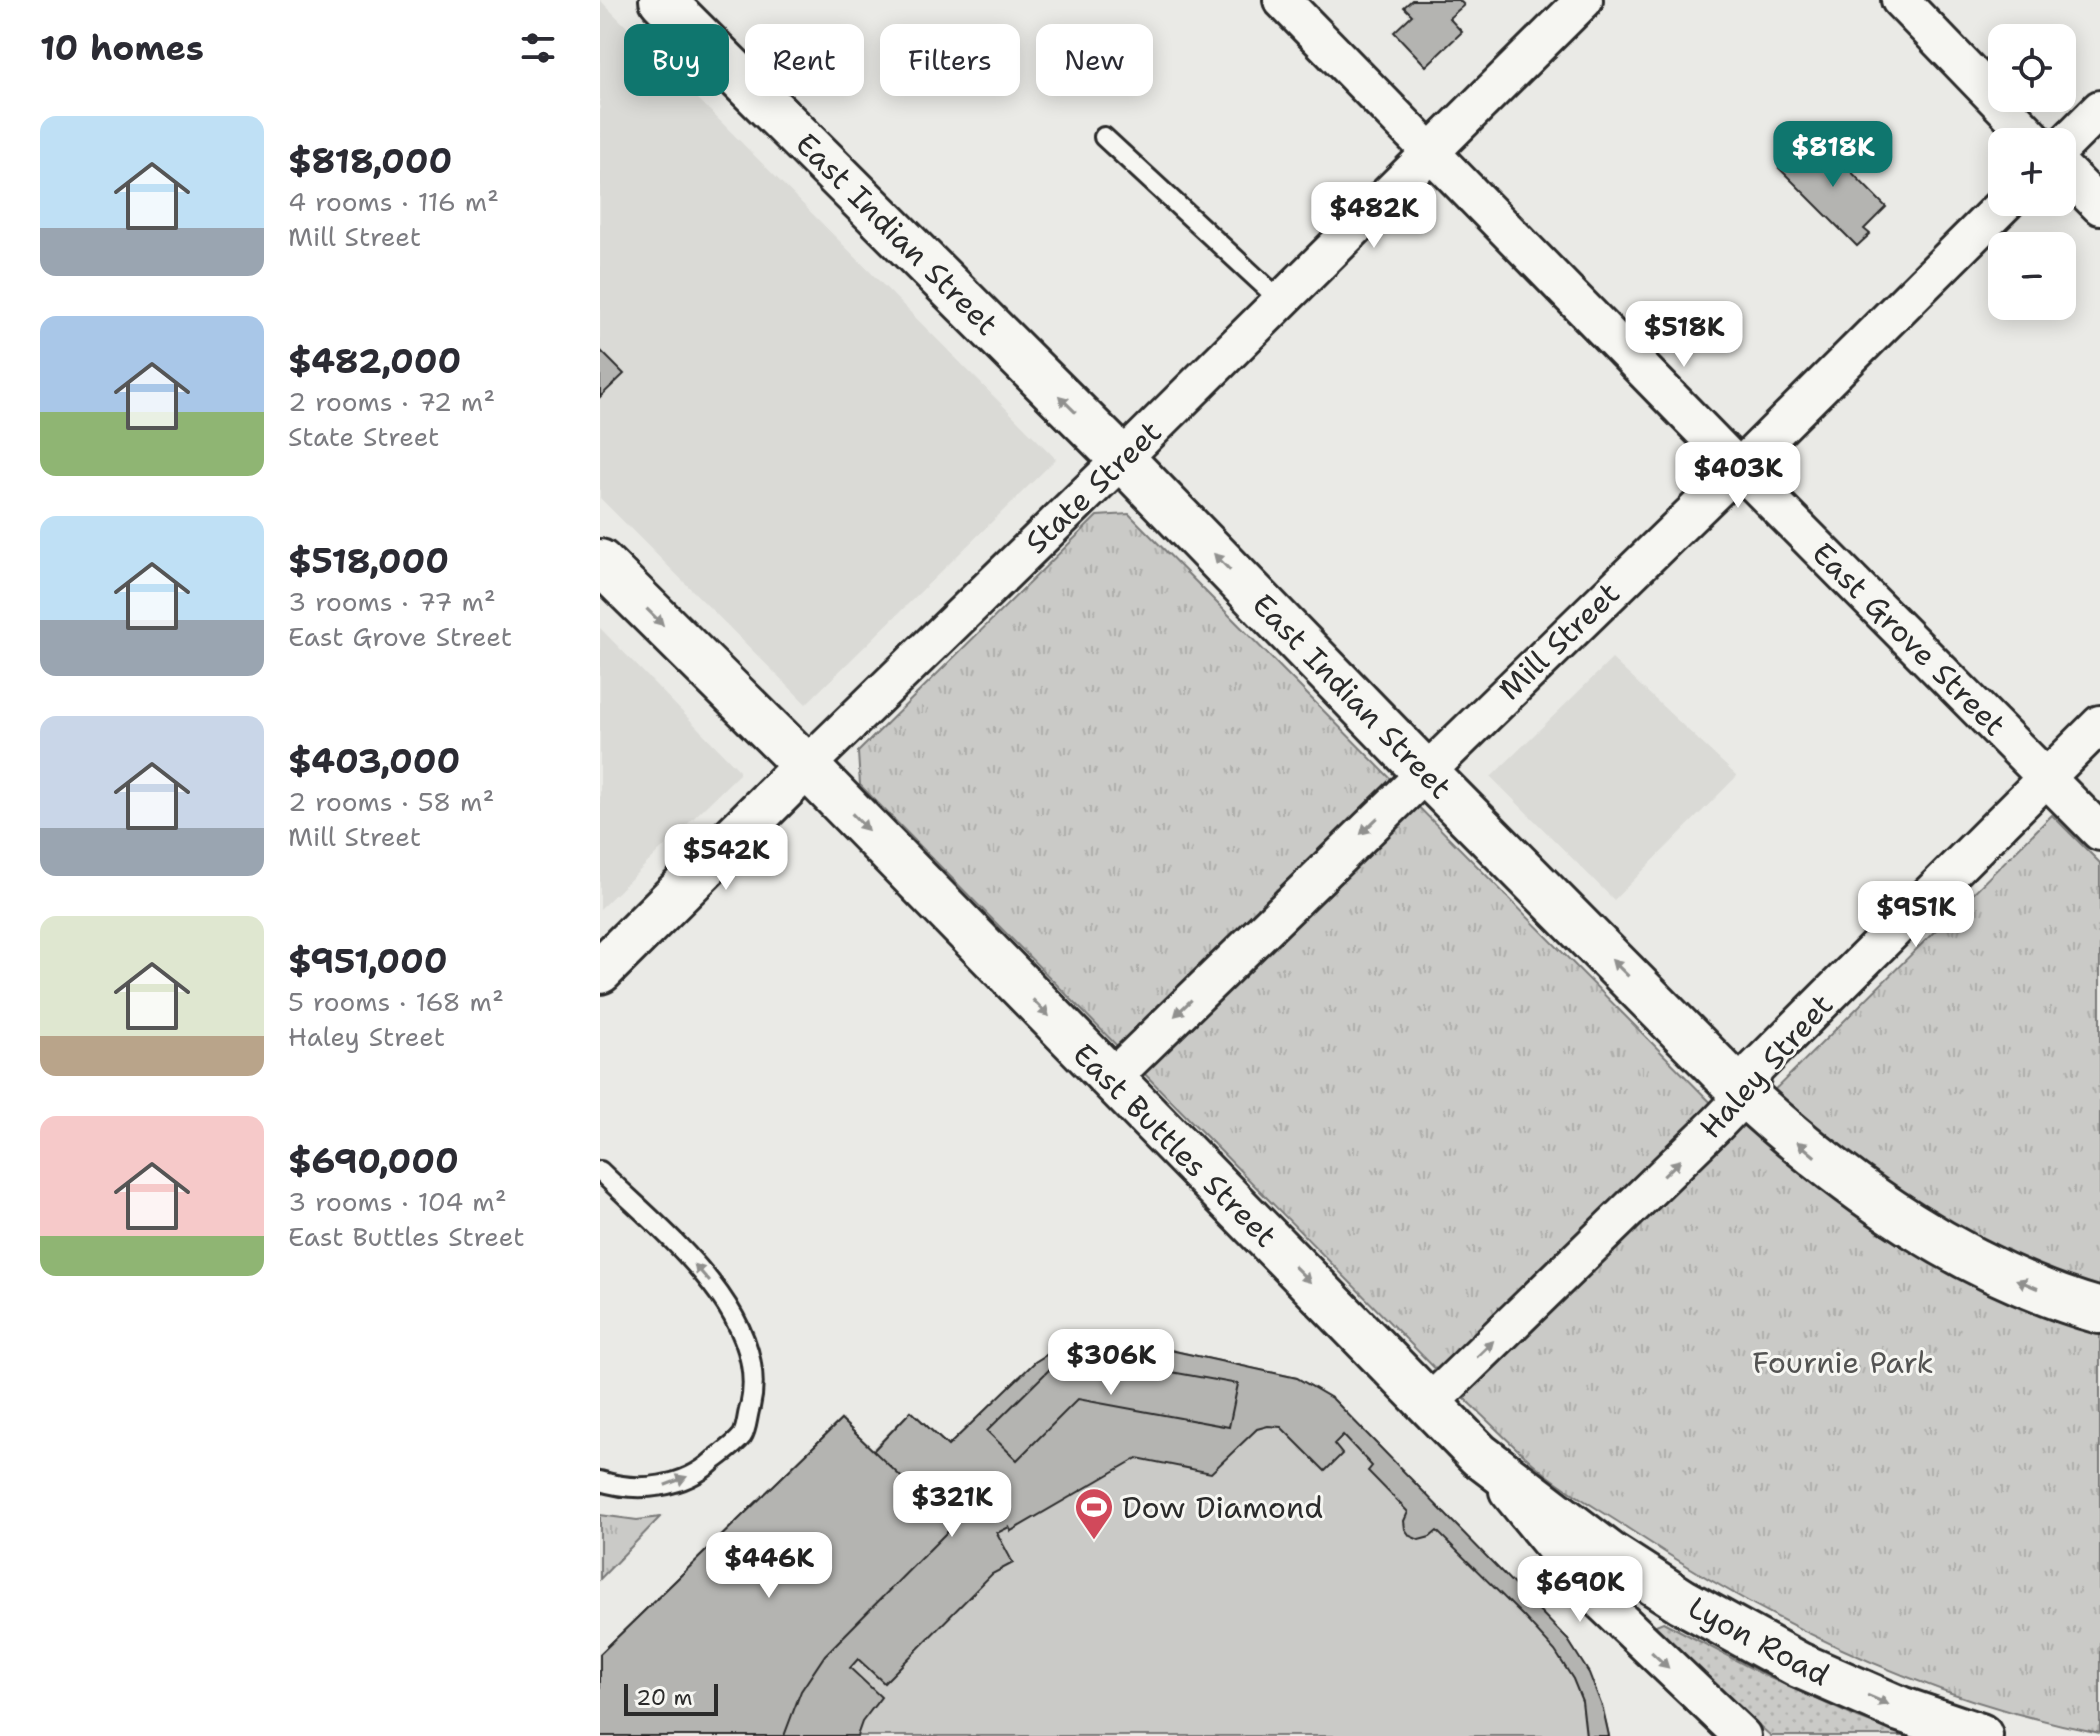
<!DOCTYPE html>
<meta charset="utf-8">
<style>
:root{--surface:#fff;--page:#f2f2f3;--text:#2b2b33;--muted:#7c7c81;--accent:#0f766e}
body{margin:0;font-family:"Shantell Sans",sans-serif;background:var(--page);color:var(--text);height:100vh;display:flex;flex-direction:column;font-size:30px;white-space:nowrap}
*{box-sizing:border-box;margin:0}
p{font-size:26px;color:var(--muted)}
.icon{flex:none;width:44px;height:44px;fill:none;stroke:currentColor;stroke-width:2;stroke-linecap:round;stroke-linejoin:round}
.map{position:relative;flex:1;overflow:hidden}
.panel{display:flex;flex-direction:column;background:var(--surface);width:600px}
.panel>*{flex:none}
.banner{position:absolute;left:24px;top:24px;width:760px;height:72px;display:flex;gap:16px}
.controls{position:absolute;left:1388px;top:24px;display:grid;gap:16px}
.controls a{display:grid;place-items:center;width:88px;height:88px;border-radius:16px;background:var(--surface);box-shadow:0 4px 20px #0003;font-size:40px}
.scale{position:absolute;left:24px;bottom:20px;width:94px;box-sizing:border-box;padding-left:8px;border:4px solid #2b2b2b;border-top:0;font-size:22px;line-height:28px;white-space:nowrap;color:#2b2b2b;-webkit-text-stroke:6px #f6f6f2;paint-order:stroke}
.price{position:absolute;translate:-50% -68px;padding:0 18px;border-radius:16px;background:#fff;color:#222;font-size:26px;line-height:52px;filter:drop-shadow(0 2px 4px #0008)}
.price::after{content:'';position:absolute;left:50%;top:48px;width:24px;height:18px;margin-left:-12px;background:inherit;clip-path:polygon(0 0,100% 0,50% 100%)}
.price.on{background:var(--accent);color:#fff}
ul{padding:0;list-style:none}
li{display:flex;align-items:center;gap:24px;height:200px;padding:0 40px}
li span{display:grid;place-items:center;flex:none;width:224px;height:160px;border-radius:16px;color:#555}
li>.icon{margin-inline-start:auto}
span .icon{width:96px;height:96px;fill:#fffc;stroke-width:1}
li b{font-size:34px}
h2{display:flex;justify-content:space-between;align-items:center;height:96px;padding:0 40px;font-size:34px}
.chip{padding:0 28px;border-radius:16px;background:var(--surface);box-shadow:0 4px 20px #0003;font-size:28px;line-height:72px}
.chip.on{background:var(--accent);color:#fff}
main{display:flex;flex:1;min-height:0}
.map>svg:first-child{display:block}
</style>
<main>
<section class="panel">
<h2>10 homes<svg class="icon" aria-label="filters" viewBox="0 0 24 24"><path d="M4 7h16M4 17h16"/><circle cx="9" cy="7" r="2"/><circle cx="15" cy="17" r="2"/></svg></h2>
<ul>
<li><span style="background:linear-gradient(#bfe0f5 70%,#9aa5b1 0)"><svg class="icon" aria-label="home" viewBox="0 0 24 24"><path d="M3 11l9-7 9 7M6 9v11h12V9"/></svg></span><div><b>$818,000</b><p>4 rooms · 116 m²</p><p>Mill Street</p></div></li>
<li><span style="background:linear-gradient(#a9c7e8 60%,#8fb573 0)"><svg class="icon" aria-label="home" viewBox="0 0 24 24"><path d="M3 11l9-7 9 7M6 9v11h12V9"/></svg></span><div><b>$482,000</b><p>2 rooms · 72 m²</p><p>State Street</p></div></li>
<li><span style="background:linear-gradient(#bfe0f5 65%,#9aa5b1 0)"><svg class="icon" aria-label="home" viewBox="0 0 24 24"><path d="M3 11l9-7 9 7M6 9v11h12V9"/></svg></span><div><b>$518,000</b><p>3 rooms · 77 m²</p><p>East Grove Street</p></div></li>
<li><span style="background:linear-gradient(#c9d6e8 70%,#9aa5b1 0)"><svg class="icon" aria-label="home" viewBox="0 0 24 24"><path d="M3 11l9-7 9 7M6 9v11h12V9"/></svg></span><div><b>$403,000</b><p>2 rooms · 58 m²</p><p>Mill Street</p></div></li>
<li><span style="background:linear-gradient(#dfe7d0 75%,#b9a48a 0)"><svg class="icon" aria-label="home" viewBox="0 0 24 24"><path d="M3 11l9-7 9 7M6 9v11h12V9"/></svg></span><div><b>$951,000</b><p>5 rooms · 168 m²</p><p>Haley Street</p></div></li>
<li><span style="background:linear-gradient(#f6c9c9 75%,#8fb573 0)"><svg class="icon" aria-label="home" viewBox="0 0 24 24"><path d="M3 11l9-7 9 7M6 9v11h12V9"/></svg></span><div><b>$690,000</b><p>3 rooms · 104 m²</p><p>East Buttles Street</p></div></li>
</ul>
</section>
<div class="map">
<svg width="1500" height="1736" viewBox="0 0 1500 1736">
<defs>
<pattern id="grass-dots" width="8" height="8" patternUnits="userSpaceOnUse" patternTransform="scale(2)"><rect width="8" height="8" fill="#cacac7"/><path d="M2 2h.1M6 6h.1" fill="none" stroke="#aeaeab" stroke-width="1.8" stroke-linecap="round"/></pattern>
<pattern id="park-tufts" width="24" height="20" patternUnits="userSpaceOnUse" patternTransform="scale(2)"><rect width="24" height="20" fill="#cacac7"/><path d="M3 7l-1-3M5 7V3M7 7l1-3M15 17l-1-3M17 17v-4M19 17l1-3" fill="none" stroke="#aeaeab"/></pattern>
</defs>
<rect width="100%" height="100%" fill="#eaeae6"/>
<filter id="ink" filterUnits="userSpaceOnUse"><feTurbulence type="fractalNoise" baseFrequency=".0125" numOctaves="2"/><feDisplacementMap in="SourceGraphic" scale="16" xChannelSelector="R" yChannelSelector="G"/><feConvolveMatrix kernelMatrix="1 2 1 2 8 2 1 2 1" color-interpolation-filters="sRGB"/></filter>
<g filter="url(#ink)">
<g fill="#dadad6">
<polygon points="0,0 456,459 206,704 0,498"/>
<polygon points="0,628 139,770 139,774 0,909"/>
<polygon points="1012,659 1137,776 1014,900 891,777"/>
</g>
<polygon fill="url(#grass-dots)" stroke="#7a7a79" stroke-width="2" points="1063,1622 1168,1677 1258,1718 1307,1736 1171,1736 1056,1634 1056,1625"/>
<g fill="url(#park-tufts)" stroke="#7a7a79" stroke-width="2">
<path d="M529,514L1136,1128L1452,815L1500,863V1733C1329,1701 1172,1624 1029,1529C1002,1511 973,1495 947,1475C920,1454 896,1428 871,1405L260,785L258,752L497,516Z"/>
<polygon points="0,1515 37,1520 60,1517 0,1579"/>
</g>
<path fill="#cacac7" stroke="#7a7a79" stroke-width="2" d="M486,1342L561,1348L697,1378L733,1399L968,1640C988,1671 1002,1700 1009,1736H0V1654L241,1420L273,1450L311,1411L348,1446L435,1362L456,1349Z"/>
<g fill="#b4b4b1" stroke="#2b2b2b" stroke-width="2">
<polygon points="812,0 859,0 864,5 849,18 862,32 826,66 794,32 812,15 804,7"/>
<polygon points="1214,134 1286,207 1264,229 1270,234 1257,246 1179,168"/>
<polygon points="0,350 24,374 0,397"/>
<polygon points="486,1342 561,1348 697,1378 733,1399 968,1640 989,1673 1003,1709 1009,1736 986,1736 982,1701 973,1679 955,1651 923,1616 837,1531 830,1537 819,1540 810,1536 805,1529 804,1521 808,1512 768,1471 772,1466 743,1435 734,1444 742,1454 725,1471 681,1427 668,1426 657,1429 611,1473 537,1458 411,1531 409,1527 397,1533 413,1563 392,1574 284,1683 258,1659 250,1668 281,1697 262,1722 257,1736 0,1736 0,1654 241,1420 273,1451 311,1411 348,1446 435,1362 456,1349"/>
<polygon points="466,1353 638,1384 629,1427 478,1399 417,1460 387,1431"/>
<polygon points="241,1420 353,1526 225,1655 201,1691 184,1736 0,1736 0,1654"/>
</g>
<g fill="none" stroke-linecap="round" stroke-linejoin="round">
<defs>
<g id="lane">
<polyline points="504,137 681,301"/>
<path d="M0,1171C59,1229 172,1314 150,1407C147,1415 147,1429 142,1436C135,1445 123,1453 114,1460C84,1488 38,1493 0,1481"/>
</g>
<g id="street">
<polyline points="682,0 1139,468 1500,832"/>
<polyline points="1300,0 1437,142"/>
<polyline points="1462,147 1500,109"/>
<polyline points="1462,168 1500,206"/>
<polyline points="206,766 522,459 984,0"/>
<polyline points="510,1080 1139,468 1406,202"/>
<polyline points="829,1404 1117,1124 1145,1095 1155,1069 1500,724"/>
<polyline points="908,1491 990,1591 1142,1736"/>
</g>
<polyline id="secondary" points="0,971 206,766"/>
<g id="highway">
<path d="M62,0L522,459L825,772L1145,1095C1248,1189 1364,1272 1500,1311"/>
<polyline points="0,562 206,766 879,1455 1009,1554 1082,1601 1199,1665 1300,1709 1380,1736"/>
</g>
</defs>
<use href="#lane" stroke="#2b2b2b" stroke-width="24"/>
<use href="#street" stroke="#2b2b2b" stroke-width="42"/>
<use href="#secondary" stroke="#2b2b2b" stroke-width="50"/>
<use href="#highway" stroke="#2b2b2b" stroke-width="50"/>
<use href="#lane" stroke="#f6f6f2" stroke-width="18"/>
<use href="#street" stroke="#f6f6f2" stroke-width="36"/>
<use href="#secondary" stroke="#f6f6f2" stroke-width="44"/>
<use href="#highway" stroke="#f6f6f2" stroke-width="44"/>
</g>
<defs><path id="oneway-solid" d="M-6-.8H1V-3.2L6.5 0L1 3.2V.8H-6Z" transform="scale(2)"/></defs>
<g fill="#90908e">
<use href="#oneway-solid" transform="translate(467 404) rotate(-135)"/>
<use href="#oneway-solid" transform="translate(622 562) rotate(-134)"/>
<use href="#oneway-solid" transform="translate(55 617) rotate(45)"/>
<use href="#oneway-solid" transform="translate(260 822) rotate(46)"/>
<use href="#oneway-solid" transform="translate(769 826) rotate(136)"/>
<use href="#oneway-solid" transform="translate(1020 968) rotate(-135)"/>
<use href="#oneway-solid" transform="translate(441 1008) rotate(46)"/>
<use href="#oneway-solid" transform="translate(583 1008) rotate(136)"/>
<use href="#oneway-solid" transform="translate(1206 1149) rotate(-140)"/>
<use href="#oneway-solid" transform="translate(1072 1168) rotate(-44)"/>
<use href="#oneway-solid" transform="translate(102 1273) rotate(-131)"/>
<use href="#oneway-solid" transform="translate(702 1274) rotate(45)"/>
<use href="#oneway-solid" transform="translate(1427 1284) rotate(-157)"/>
<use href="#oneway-solid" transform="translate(885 1349) rotate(-44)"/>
<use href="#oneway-solid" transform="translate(76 1481) rotate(-21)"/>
<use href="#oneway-solid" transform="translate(1060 1660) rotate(43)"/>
<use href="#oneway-solid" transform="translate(1278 1700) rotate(24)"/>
</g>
</g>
<defs>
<symbol id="stadium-pin" viewBox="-11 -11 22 30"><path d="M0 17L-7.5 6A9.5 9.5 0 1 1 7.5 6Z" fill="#d1495b" stroke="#f6f6f2"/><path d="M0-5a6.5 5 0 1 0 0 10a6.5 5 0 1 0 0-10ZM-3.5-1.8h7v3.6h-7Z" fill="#fff"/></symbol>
</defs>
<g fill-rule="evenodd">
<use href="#stadium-pin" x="472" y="1485" width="44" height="60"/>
</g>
<g text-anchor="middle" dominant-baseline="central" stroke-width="6" stroke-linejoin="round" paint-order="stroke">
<g font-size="30" fill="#2b2b2b" stroke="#f6f6f2">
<text transform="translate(297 234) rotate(45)">East Indian Street</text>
<text transform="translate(493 487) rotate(-44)">State Street</text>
<text transform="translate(1309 639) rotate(45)">East Grove Street</text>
<text transform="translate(959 641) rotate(-44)">Mill Street</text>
<text transform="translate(752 696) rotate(46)">East Indian Street</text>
<text transform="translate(1166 1066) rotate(-48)">Haley Street</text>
<text transform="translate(575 1145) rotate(45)">East Buttles Street</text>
<text transform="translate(1159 1641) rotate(28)">Lyon Road</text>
</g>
<g font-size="30" fill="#535352" stroke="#f6f6f2">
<text x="1243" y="1362">Fournie Park</text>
</g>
<g font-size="30" fill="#2b2b2b" stroke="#f6f6f2" text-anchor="start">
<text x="522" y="1507">Dow Diamond</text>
</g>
</g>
</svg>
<div class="controls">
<a><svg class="icon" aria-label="locate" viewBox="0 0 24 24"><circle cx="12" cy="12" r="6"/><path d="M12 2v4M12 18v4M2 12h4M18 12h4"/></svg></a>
<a>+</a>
<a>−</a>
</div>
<div class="scale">20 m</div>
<b class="price on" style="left:1233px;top:189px">$818K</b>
<b class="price" style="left:774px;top:250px">$482K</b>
<b class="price" style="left:1084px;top:369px">$518K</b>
<b class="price" style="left:1138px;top:510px">$403K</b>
<b class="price" style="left:126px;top:892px">$542K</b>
<b class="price" style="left:1316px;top:949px">$951K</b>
<b class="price" style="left:511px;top:1397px">$306K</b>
<b class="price" style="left:352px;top:1539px">$321K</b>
<b class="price" style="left:169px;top:1600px">$446K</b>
<b class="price" style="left:980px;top:1624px">$690K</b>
<div class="banner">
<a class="chip on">Buy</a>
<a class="chip">Rent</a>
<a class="chip">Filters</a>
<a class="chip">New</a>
</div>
</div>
</main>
